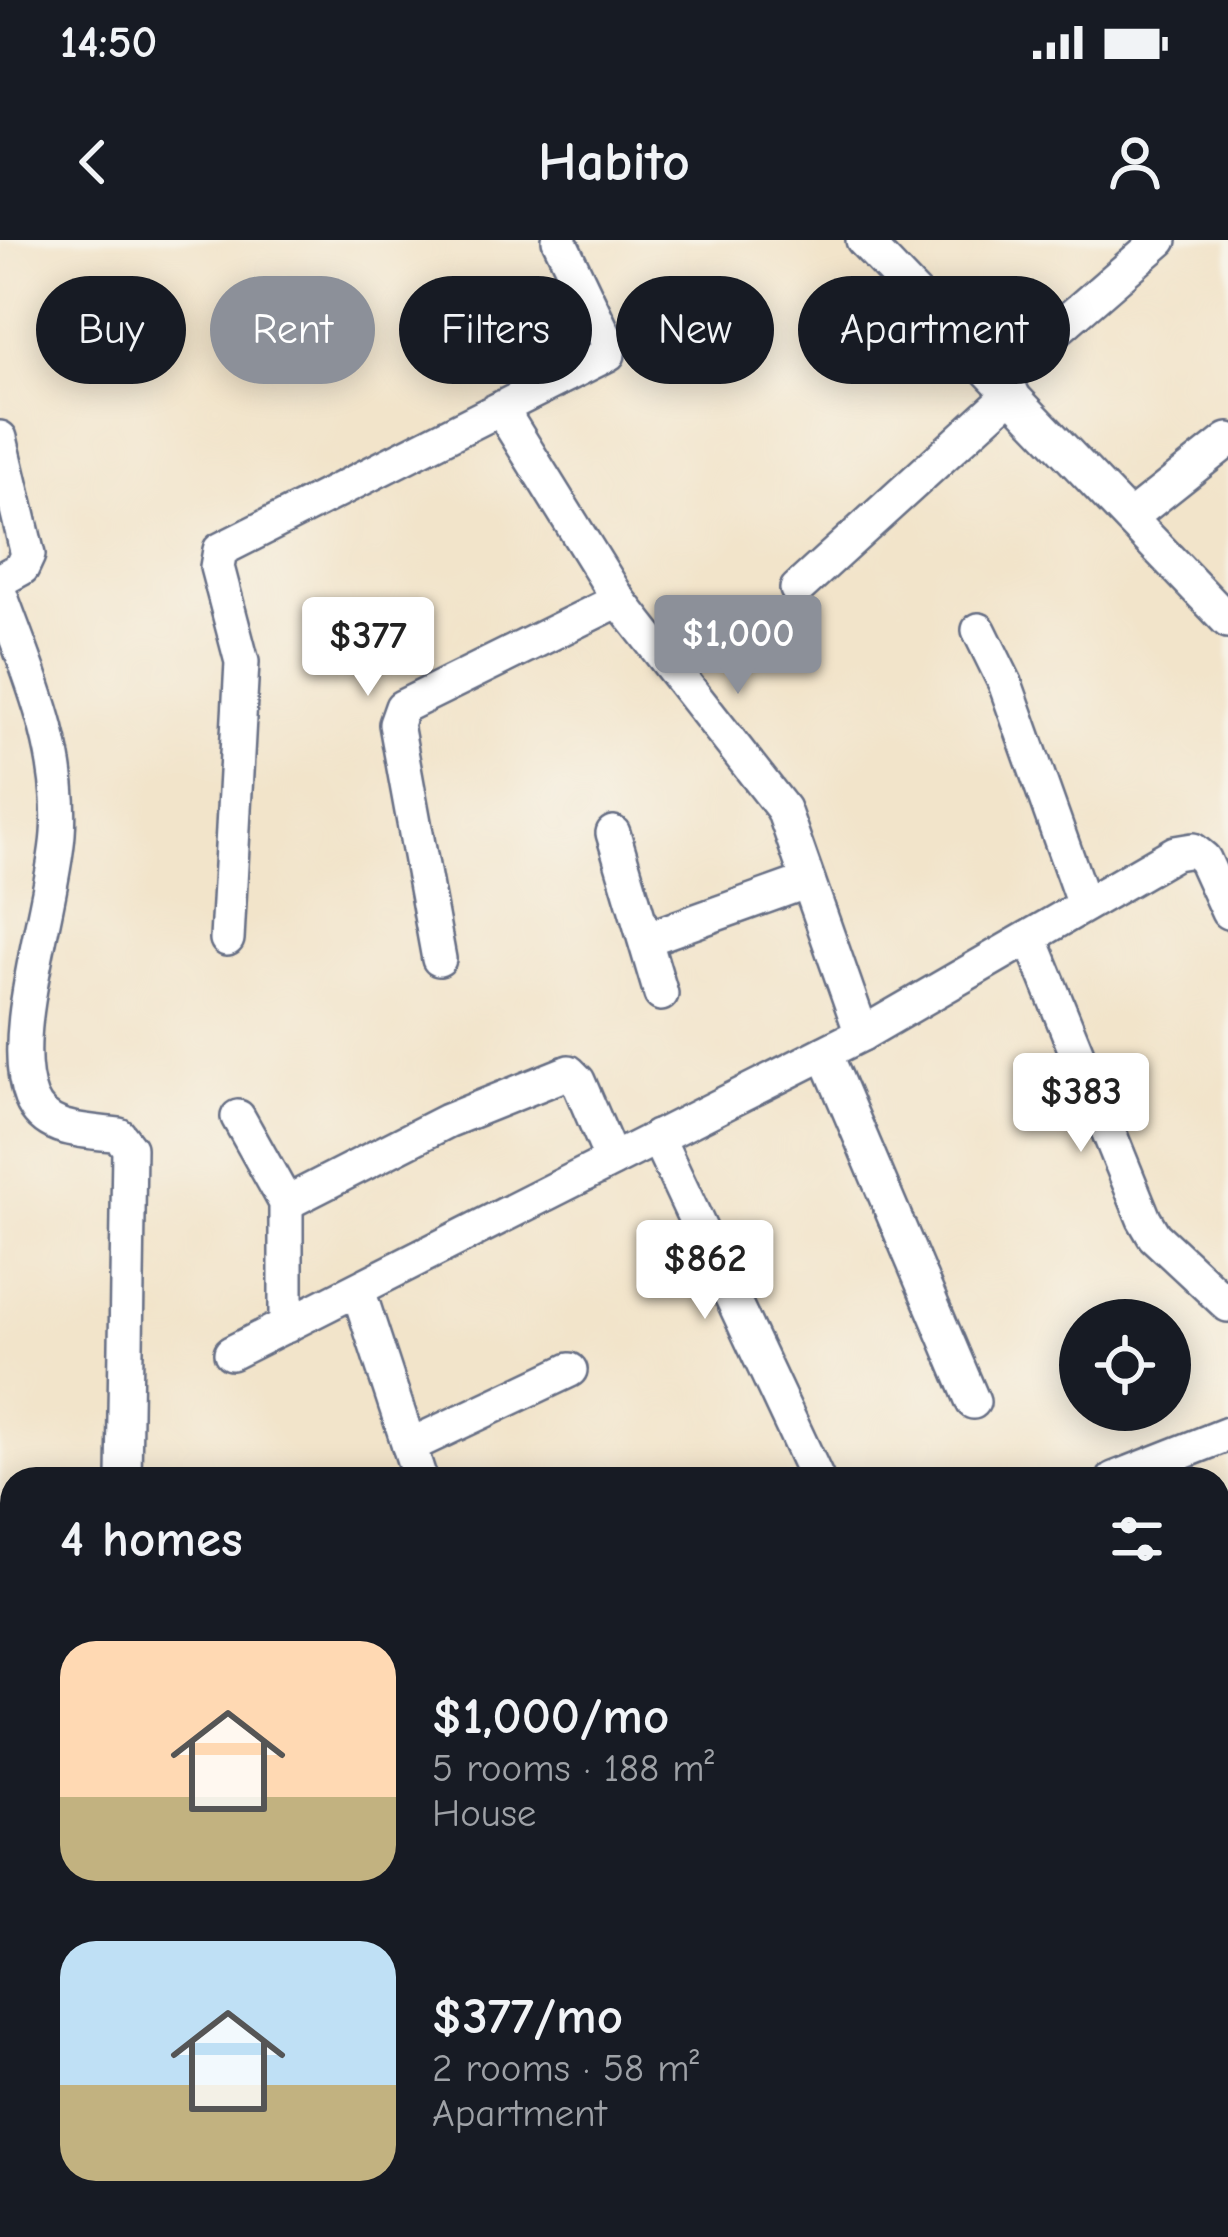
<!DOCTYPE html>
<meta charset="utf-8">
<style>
:root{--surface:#171b24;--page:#242831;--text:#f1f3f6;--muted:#9ea1a6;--accent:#8c9099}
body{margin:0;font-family:"Comic Neue",sans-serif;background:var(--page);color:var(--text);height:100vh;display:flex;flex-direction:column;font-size:45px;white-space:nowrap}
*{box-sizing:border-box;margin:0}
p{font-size:39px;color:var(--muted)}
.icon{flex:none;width:66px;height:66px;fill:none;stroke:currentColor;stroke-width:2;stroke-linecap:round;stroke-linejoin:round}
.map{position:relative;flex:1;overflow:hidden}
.sheet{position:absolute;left:0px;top:1227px;width:1230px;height:771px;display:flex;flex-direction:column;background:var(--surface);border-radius:36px 36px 0 0;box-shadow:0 6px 30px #0003}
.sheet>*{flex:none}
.hud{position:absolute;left:36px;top:36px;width:1158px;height:108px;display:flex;gap:24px}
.fabs{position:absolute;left:1059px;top:1059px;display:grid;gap:24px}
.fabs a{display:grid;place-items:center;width:132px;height:132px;border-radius:50%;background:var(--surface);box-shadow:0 6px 30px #0003;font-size:60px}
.price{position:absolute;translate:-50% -102px;padding:0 27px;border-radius:12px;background:#fff;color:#222;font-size:39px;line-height:78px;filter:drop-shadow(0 3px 6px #0008)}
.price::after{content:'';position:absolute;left:50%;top:72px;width:36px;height:27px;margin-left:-18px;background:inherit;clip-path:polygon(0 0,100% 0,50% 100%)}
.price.active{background:var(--accent);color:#fff}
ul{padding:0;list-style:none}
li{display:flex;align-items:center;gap:36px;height:300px;padding:0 60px}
li span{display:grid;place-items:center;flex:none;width:336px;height:240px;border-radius:36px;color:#555}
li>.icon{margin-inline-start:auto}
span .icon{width:144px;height:144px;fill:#fffc;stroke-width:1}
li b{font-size:51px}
h2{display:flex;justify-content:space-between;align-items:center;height:144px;padding:0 60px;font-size:51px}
.tag{padding:0 42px;border-radius:54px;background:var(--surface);box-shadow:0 6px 30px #0003;font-size:42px;line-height:108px}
.tag.active{background:var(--accent);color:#fff}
.status{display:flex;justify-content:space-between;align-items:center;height:84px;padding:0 60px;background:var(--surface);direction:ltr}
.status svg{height:33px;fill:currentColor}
header{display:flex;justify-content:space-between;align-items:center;height:156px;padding:0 60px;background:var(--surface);font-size:54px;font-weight:800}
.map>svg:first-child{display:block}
</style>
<div class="status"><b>14:50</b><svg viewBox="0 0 49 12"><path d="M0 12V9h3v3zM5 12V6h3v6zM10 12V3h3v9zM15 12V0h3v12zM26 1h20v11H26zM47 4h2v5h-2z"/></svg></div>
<header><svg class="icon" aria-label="back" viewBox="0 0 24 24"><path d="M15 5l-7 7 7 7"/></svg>Habito<svg class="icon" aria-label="person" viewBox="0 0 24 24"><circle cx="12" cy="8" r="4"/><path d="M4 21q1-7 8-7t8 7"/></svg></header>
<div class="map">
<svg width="1228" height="1997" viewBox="0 0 1228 1997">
<rect width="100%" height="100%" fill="#f7f3e8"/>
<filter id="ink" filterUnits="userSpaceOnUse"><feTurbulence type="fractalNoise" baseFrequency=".00833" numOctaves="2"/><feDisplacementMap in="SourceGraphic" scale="24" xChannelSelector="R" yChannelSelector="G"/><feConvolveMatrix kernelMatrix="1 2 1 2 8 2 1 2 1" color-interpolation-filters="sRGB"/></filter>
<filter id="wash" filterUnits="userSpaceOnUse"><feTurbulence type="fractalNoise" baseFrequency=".004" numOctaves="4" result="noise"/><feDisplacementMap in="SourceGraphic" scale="48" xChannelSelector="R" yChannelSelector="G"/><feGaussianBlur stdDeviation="2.7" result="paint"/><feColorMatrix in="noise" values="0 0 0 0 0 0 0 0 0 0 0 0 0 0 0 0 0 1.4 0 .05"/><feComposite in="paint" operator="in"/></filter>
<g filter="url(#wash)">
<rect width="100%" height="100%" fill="#f2e4ca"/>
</g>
<g filter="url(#ink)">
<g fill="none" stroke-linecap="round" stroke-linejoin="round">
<defs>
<g id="minor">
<polyline points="863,0 1228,381"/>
<polyline points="1000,139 1160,0"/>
<polyline points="502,171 619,360 783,569 862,794"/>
<polyline points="0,198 28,315 22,328 0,340"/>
<polyline points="1131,277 1228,200"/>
<polyline points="797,349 1012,153"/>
<path d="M0,354C28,431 64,510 58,594C53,666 6,795 31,858C46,894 87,890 119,895L129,908L124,1239"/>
<polyline points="979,390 1005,443 1084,665"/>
<polyline points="613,593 661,754"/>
<polyline points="227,699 242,422 217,327 220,310 608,114 608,103 559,0"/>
<polyline points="646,699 808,641"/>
<polyline points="1031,700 1144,979 1154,996 1228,1065"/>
<polyline points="439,719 396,484 402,467 619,360"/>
<polyline points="825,813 973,1162"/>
<polyline points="238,877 286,963 286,1086"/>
<polyline points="657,897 817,1239"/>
<polyline points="286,963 447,881 569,832 578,841 612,920"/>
<polyline points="359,1053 420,1239"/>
<polyline points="231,1113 862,794 1175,613 1193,610 1204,619 1228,672"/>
<polyline points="409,1206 570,1130"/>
<polyline points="1114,1239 1228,1194"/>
<polyline points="1218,1438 1228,1433"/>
<polyline points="0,1744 12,1743"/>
<polyline points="1218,1787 1228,1803"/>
<polyline points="1218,1893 1228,1885"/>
<polyline points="218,1986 220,1997"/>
<polyline points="590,1986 594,1997"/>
<polyline points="800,1986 805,1997"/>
<polyline points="1043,1986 1049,1997"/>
<polyline points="1088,1997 1102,1986"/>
</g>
</defs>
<use href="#minor" stroke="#666e84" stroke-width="38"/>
<use href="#minor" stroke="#fff" stroke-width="33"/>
</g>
</g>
</svg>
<div class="fabs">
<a><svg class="icon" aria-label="locate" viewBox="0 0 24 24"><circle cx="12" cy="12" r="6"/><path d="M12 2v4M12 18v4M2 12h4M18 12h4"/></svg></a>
</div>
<b class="price active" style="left:738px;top:457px">$1,000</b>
<b class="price" style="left:368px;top:459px">$377</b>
<b class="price" style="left:1081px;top:915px">$383</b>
<b class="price" style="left:705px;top:1082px">$862</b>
<div class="hud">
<a class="tag">Buy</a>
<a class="tag active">Rent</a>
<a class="tag">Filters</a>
<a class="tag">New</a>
<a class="tag">Apartment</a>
</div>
<section class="sheet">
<h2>4 homes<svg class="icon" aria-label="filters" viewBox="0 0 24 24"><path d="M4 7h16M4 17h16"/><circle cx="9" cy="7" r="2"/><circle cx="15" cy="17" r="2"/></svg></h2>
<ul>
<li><span style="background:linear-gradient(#ffd9b3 65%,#c2b280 0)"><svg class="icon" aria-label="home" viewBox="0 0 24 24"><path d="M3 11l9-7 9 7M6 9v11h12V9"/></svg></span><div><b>$1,000/mo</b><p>5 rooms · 188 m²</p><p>House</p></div></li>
<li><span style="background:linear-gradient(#bfe0f5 60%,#c2b280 0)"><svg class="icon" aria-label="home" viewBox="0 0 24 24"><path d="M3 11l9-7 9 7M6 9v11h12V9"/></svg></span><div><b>$377/mo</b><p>2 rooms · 58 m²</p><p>Apartment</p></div></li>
</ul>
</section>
</div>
